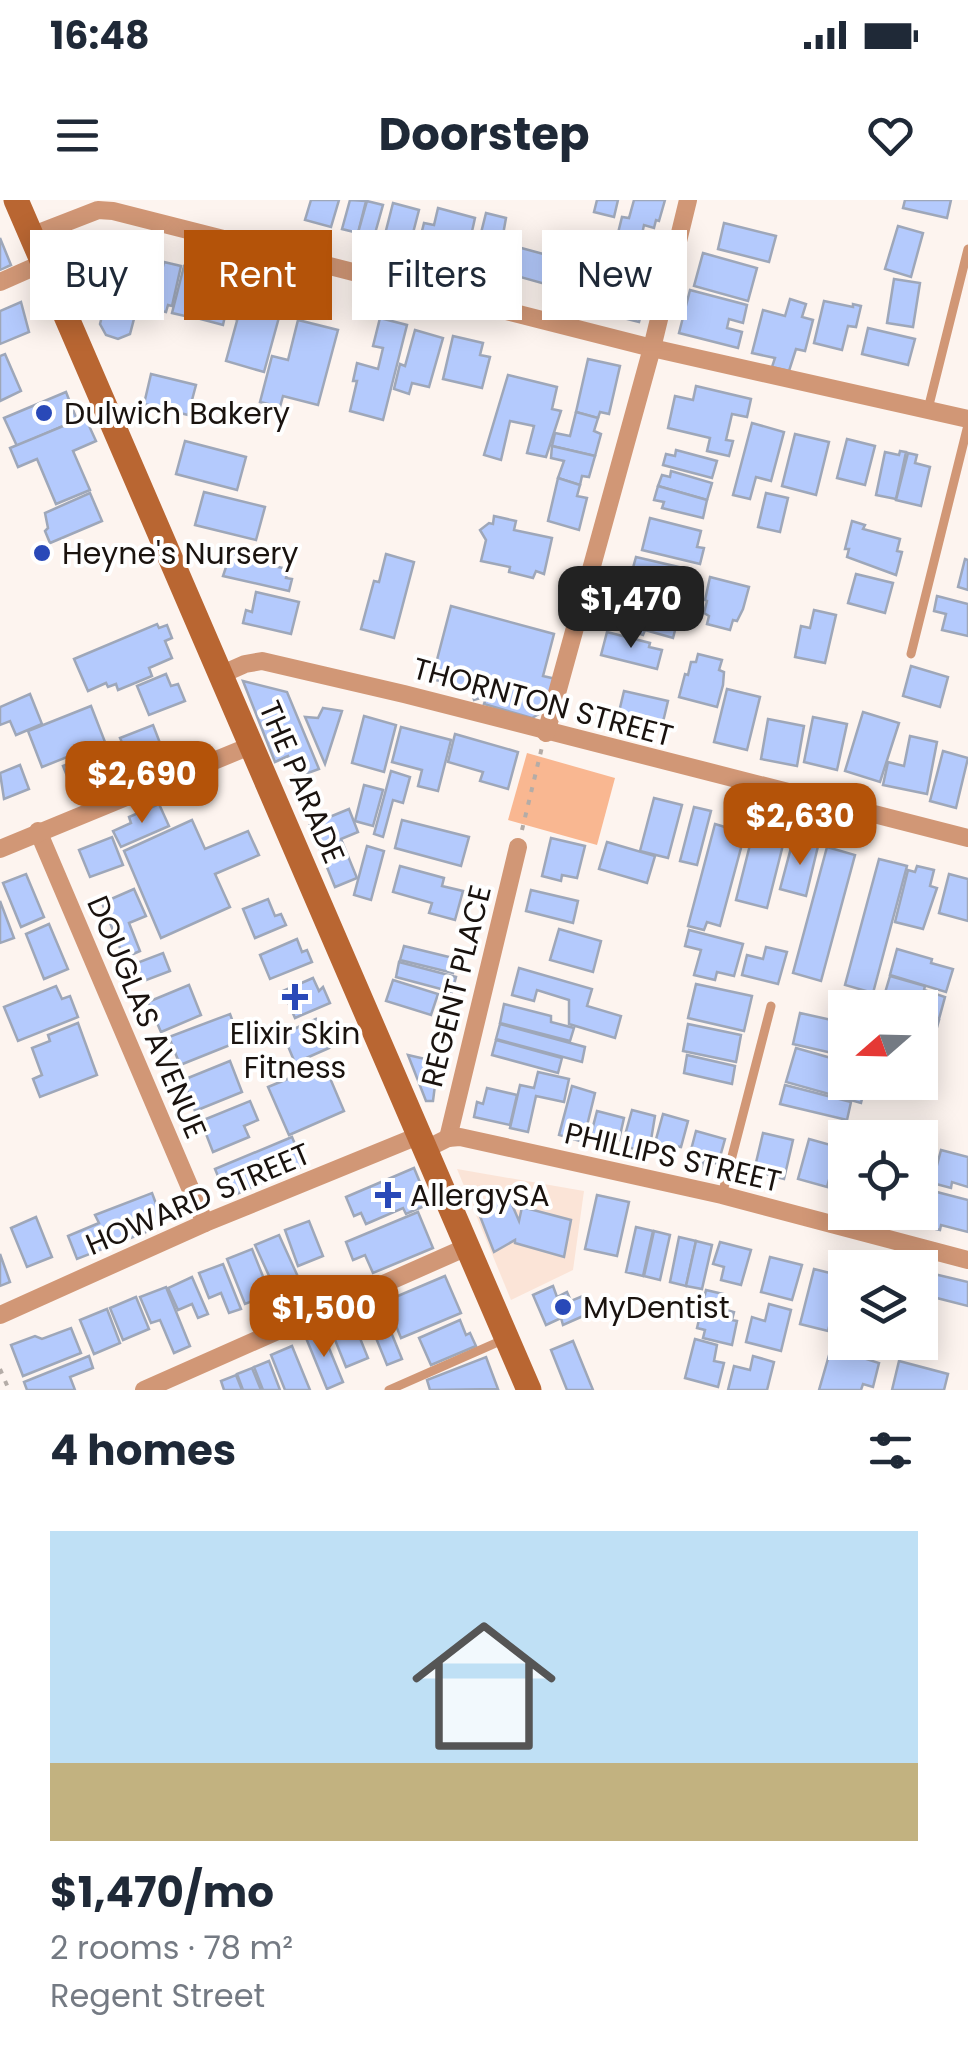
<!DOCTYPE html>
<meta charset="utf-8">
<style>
:root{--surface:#fff;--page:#f6f6f7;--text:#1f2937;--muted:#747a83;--accent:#b45309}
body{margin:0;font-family:Poppins,sans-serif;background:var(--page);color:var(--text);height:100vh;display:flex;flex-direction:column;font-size:38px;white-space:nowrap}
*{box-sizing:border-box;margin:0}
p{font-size:32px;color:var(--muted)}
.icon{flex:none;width:55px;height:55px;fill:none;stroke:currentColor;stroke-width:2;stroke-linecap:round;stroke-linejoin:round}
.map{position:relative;height:1190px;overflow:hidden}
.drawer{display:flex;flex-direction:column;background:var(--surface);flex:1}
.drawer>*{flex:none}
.top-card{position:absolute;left:30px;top:30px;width:910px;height:90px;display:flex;gap:20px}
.needle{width:65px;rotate:250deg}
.controls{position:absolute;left:828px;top:790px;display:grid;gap:20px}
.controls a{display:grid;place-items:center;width:110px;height:110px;border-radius:0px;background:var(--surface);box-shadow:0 5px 25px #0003;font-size:50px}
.price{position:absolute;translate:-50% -85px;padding:0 22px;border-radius:20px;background:var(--accent);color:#fff;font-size:32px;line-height:65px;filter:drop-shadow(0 2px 5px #0008)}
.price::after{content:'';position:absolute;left:50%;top:60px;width:30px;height:22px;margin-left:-15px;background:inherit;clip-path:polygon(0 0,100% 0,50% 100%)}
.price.selected{background:#222;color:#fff}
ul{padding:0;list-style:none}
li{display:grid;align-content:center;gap:20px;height:530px;padding:0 50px}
li span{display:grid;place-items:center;height:310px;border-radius:0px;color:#555}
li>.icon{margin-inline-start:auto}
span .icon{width:180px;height:180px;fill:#fffc;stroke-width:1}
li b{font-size:42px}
h2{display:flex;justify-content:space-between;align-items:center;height:120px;padding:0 50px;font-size:42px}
.tag{padding:0 35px;border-radius:0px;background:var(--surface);box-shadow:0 5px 25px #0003;font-size:35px;line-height:90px}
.tag.selected{background:var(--accent);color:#fff}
.status{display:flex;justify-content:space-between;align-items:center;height:70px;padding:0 50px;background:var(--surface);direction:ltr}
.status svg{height:28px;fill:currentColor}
header{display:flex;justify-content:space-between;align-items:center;height:130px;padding:0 50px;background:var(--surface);font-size:45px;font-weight:700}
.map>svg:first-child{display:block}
</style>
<div class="status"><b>16:48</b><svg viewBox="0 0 49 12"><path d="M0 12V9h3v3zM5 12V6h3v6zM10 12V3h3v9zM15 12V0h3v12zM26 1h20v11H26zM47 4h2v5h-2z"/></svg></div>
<header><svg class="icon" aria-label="menu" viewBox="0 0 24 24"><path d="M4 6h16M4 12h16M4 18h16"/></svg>Doorstep<svg class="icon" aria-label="heart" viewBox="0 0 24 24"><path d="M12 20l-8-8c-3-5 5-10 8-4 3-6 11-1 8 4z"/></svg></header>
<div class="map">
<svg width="968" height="1190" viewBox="0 0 968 1190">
<rect width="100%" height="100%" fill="#fdf4ef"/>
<polygon fill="#fbe4d7" points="457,969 584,991 573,1070 511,1100"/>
<g fill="#f9b791">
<polygon points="101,31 116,35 104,94 83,101 65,50 69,42"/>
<polygon points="527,553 615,578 597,645 508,620"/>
</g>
<g fill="#b4cafd" stroke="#9ea7b9" stroke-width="2.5">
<polygon points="311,0 339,0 331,27 305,20"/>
<polygon points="350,0 366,1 358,33 342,29"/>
<polygon points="597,0 618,0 614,17 594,12"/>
<polygon points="634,0 665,0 659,21 656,20 654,28 644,25 641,39 618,33 622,17 629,18"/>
<polygon points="905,0 951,0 947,18 903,8"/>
<polygon points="367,1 383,5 374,37 358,33"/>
<polygon points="393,3 419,10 408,52 382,46"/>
<polygon points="438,8 475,18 471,36 456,35 474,39 469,56 452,52 450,59 438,56 439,51 423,47 426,36 421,35 424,23 434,25"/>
<polygon points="486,13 506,18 498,63 475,57"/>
<polygon points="724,23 776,36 769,62 718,49"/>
<polygon points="898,26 923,33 911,77 885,69"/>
<polygon points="119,37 158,47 147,94 108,85"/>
<polygon points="624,37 652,44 642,81 614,73"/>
<polygon points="0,38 11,65 0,70"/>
<polygon points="514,46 602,70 595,98 506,73"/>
<polygon points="703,53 757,68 748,101 694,86"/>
<polygon points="164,62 181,66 172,106 168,105 166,112 153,109"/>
<polygon points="212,63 247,73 235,119 225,116 223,125 197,118"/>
<polygon points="184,66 201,71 191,110 187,109 185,116 172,113"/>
<polygon points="249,77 287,88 264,172 226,161"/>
<polygon points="894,79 920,83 913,127 887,123"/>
<polygon points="607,84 639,93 637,99 645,101 639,122 600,112"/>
<polygon points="690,90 747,105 743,123 729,119 727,128 742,132 738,148 679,133"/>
<polygon points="114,91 140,96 130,134 118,139 106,135 100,124 103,112 111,108"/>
<polygon points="790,99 806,104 802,117 813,120 805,151 796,149 789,171 772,167 775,158 752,153 763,110 785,116"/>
<polygon points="824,101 853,107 853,104 861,106 856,127 848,126 842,150 814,143"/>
<polygon points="21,102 29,132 0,144 0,111"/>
<polygon points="380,118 407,125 383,220 350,211 357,181 353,181 357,163 378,169 383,148 373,146"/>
<polygon points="298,120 338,130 318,205 283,196 280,207 260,202 272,156 288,160"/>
<polygon points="868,128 915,139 908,165 862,154"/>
<polygon points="415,130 443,138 429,187 412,183 409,194 394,189 400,164 405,166"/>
<polygon points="453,136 483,143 480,155 490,157 482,188 443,179"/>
<polygon points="5,154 21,191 0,201 0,156"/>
<polygon points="588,159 620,166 609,214 600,212 598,218 576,212"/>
<polygon points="151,174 196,185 188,215 144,204"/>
<polygon points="508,175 557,187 552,209 561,211 546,257 527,253 534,226 510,221 501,260 484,255"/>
<polygon points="696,186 751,199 747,217 732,214 726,240 733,241 729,256 707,251 710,238 668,228 675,196 693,200"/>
<polygon points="66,192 77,220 17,246 4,218"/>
<polygon points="576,212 598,218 594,231 601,234 595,256 552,246 555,233 570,236"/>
<polygon points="85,217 96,241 73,251 90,290 56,304 37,259 18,267 10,248"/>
<polygon points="752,223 784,232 771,281 756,277 750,299 733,295"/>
<polygon points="795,234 829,242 816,295 782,286"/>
<polygon points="847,239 875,246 865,285 837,278"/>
<polygon points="185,241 246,257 237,290 176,274"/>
<polygon points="552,246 595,256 589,277 582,276 580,285 558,278 564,261 551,258"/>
<polygon points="676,250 717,261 712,278 663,265 666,254 675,256"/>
<polygon points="900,251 906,252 896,299 876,295 885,252 899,255"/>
<polygon points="908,253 917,255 915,263 930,267 921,306 896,300"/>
<polygon points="671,271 712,283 707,300 658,286 662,275 670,277"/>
<polygon points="558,278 580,285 577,296 587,298 579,330 548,321"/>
<polygon points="658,286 707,300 703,318 662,308 664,302 654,300"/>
<polygon points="204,292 265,307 256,340 195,325"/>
<polygon points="90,293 102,321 50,343 45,331 48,328 45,313"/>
<polygon points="766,293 788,298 780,332 758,327"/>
<polygon points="494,316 516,321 514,330 552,338 544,374 536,371 533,378 509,372 510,367 481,361 486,340 480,330 489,323 493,324"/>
<polygon points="650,318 701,331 697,347 704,348 700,364 642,350"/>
<polygon points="852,321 865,325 863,329 900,339 897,351 902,352 896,375 847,357 849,349 845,349"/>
<polygon points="233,346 276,355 273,366 288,369 286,378 292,379 289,391 223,376"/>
<polygon points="386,354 414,362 394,438 361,429 374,381 379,382"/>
<polygon points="636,357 683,368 678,387 631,375"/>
<polygon points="965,359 968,360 968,390 958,387"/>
<polygon points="856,374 893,383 885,413 848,403"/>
<polygon points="710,377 749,387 743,409 737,421 733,420 730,430 707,424 709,416 704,413 707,401 705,400"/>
<polygon points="641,382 657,387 656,391 684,399 678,418 634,406"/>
<polygon points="256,392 299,402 291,434 243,423 246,410 252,412"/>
<polygon points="937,396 968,404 968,436 942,430 946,414 934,411"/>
<polygon points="451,406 554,434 543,476 556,479 548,509 532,518 484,504 487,496 474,500 471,490 432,479"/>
<polygon points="635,406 678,419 673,438 645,430 643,435 628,430"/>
<polygon points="814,410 836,415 825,463 795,457 801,426 810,428"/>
<polygon points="157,424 159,428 167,425 172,438 165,441 172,458 149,468 152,476 118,490 116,484 108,487 106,483 88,491 74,459"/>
<polygon points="607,432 650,443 649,447 662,450 657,469 601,455"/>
<polygon points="698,454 722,460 719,470 724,472 723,485 717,507 679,497 685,474 688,475 691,462 696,462"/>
<polygon points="911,466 948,477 940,507 903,496"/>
<polygon points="166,474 171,486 178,484 185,501 149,515 137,486"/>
<polygon points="243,481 287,492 319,569 297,577 288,556 275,562"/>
<polygon points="727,489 760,497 747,550 714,542"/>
<polygon points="624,491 668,501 662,526 618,516"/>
<polygon points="30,494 42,524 16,535 10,521 0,525 0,507"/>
<polygon points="91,506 105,542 42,567 28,531"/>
<polygon points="323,508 342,511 325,564 305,517 318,518"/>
<polygon points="863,512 899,523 880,582 845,571"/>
<polygon points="364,516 396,525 384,572 352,563"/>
<polygon points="813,517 847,524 837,570 804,562"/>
<polygon points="768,519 804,526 797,566 761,559"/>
<polygon points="153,525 160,543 128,556 120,538"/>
<polygon points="401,527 451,540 438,591 418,586 422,570 392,562"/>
<polygon points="455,534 518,552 508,589 480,581 483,572 448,562"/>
<polygon points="910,536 937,542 927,594 883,585 888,562 904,566"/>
<polygon points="943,551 968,558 956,608 930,601"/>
<polygon points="94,553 102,574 71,586 63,566"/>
<polygon points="20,565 29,589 4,599 0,573"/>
<polygon points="391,571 410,577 403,603 393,600 383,637 374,634"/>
<polygon points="364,585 383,590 373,626 355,621"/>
<polygon points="654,598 682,605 668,658 640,651"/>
<polygon points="159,604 169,626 121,647 113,631 131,623 129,617"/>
<polygon points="694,607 711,611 697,665 680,661"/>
<polygon points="349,609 358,632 341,639 357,678 335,687 310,625"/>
<polygon points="192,620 205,649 248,631 259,655 215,674 230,707 161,738 124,651"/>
<polygon points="402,620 469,637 461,666 395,648"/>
<polygon points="715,624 745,633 720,726 707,722 704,730 688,726"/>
<polygon points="753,633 784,641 767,708 736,700"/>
<polygon points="112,637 123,665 90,677 79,650"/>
<polygon points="551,638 585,646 577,678 562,675 561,681 542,676"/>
<polygon points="807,638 819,642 806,696 780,689 792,644 805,647"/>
<polygon points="607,642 655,656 647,683 599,669"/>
<polygon points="367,646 384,651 371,700 354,695"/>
<polygon points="827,647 855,655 821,781 793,773"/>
<polygon points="879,659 907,666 873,793 845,785"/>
<polygon points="400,666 444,678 442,686 463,691 455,720 429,713 432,703 393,692"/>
<polygon points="917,666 934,670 930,686 937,688 923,729 895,722 908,670 915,672"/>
<polygon points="26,674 44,717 21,727 3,683"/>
<polygon points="949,674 968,679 968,721 939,713"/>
<polygon points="134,689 146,716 129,723 140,751 124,758 102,703"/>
<polygon points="531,690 578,701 573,723 526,711"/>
<polygon points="268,699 275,716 281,714 286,725 255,738 243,709"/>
<polygon points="0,701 14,738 0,743"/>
<polygon points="49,724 68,769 44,779 26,734"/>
<polygon points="559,729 601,741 593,772 550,760"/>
<polygon points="689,730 743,744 734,776 717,772 715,780 694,775 701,750 685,746"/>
<polygon points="297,739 302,752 307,750 312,762 270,779 260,755"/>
<polygon points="404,746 457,759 453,773 400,760"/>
<polygon points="766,747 787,752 778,784 742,775 747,755 763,759"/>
<polygon points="897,749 932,759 931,763 953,769 946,792 890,775"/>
<polygon points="163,753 170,771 136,784 129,766"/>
<polygon points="399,762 456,777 452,792 396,777"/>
<polygon points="519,768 592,789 587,806 621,816 615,838 569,824 569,800 537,790 534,801 512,795"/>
<polygon points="890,776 925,786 924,790 945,797 939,819 920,813 920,808 898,808 882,803"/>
<polygon points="313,778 319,791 323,787 330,803 295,818 283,791"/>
<polygon points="393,780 438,794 431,815 386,801"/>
<polygon points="696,784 752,796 744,831 688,818"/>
<polygon points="189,785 201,815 161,832 148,802"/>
<polygon points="56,786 62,799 70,796 78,817 18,841 4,807"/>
<polygon points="504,804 551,816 551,822 574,828 570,841 500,823"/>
<polygon points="800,813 845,823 845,856 793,844"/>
<polygon points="230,814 240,841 180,865 169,837"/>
<polygon points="920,814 939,820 933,842 920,838"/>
<polygon points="316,819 329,848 295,863 283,834"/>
<polygon points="78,823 97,875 40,897 33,879 42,875 32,848 50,841 48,835"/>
<polygon points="500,824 585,847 582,862 496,839"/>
<polygon points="688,824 741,835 736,862 683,851"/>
<polygon points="496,840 562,858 558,873 492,855"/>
<polygon points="796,848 845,862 845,882 866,882 861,903 786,882"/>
<polygon points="408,855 438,862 433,901 426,901"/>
<polygon points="687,855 735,866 732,884 684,873"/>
<polygon points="230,861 242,892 195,911 183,880"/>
<polygon points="324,864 344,911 289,935 268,887"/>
<polygon points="538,872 569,879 564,902 536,896 528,932 510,928 520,885 534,888"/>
<polygon points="785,885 851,902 847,920 780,904"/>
<polygon points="572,886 595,893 583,942 559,935"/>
<polygon points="487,888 517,895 510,925 474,917 477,902 483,904"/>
<polygon points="250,901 258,920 244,926 249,937 213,952 201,921"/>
<polygon points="632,910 655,916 649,952 622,946"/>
<polygon points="597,911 624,918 619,940 605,937 604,942 590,938"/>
<polygon points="663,914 688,921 681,947 655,943"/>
<polygon points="696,931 725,939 718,964 704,960 702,969 687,965"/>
<polygon points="763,933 793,940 784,979 754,971"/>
<polygon points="292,937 304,966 227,998 215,969"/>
<polygon points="809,939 838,947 827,987 798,979"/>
<polygon points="941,950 968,957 968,987 952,982 951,988 925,981 929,967 936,969"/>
<polygon points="414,968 429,1004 406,1014 403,1008 366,1024 361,1013 354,1016 346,997"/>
<polygon points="933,991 968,1000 968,1032 941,1025 940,1030 923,1026"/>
<polygon points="152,993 164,1025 77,1059 68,1036 99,1023 95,1015"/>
<polygon points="507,993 519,1021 522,1007 571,1020 564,1057 515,1043 515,1040 494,1052 476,1006"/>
<polygon points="597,995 629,1002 617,1056 585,1049"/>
<polygon points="418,1012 433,1048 373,1073 365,1055 353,1060 346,1042"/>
<polygon points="36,1017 52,1057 27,1067 11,1028"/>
<polygon points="309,1021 323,1056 298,1066 285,1030"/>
<polygon points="636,1027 653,1031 643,1076 626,1072"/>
<polygon points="654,1031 670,1035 660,1080 644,1076"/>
<polygon points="279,1035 299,1079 275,1089 255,1045"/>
<polygon points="679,1037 696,1041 686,1086 670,1082"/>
<polygon points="696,1041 712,1045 702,1089 686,1086"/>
<polygon points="720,1042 751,1050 741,1085 721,1080 724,1067 713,1064"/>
<polygon points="252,1049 270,1094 245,1104 227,1059"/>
<polygon points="0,1054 10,1082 0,1086"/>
<polygon points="770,1057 802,1065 792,1100 761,1092"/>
<polygon points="223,1064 241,1109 229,1113 221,1093 209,1098 199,1073"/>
<polygon points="814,1069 842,1076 828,1131 800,1124"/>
<polygon points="934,1074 968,1082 968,1106 929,1096"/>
<polygon points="445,1076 461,1113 401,1138 386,1101"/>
<polygon points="192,1077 208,1114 198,1118 192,1104 178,1110 168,1088"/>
<polygon points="553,1086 557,1097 567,1092 571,1101 583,1096 590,1113 563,1125 561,1118 546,1125 533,1095"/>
<polygon points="166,1087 190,1146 174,1153 160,1120 151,1123 140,1097"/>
<polygon points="706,1090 723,1094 720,1108 734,1112 732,1120 737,1121 732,1145 703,1138 705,1130 697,1128"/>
<polygon points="841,1090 845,1090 845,1142 870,1142 866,1159 879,1163 873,1187 863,1184 861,1190 819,1190 842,1110 838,1107"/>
<polygon points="136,1097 149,1129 123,1140 110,1108"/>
<polygon points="769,1104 791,1110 781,1151 746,1142 752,1117 765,1121"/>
<polygon points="380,1105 402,1159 387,1165 365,1111"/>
<polygon points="107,1109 120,1143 94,1154 80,1120"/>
<polygon points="365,1113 371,1128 360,1133 354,1118"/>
<polygon points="351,1116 368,1158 346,1167 329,1125"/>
<polygon points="460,1120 466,1135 470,1133 476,1146 431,1165 419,1138"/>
<polygon points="71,1128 81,1153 23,1176 11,1145 35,1136 42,1139"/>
<polygon points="322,1131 343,1182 327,1189 306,1138"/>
<polygon points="695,1139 717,1145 714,1161 724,1163 718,1187 685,1178"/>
<polygon points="573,1141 593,1190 567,1190 551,1150"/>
<polygon points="292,1146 310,1190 285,1190 271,1155"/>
<polygon points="89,1156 93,1168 70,1177 75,1190 27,1190 24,1182"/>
<polygon points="753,1156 774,1162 767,1190 728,1190 734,1166 750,1170"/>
<polygon points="486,1157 498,1189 430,1190 427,1180"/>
<polygon points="269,1161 280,1190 263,1190 254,1167"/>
<polygon points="899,1161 948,1174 944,1190 892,1190"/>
<polygon points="252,1168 261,1190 243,1190 237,1174"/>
<polygon points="236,1175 242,1190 224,1190 221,1181"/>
</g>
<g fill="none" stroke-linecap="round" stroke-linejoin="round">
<g stroke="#b4aca7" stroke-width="4" stroke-dasharray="5 8" stroke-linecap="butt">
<polyline points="522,630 542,547"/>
<polyline points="0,1169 9,1190"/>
</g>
<g stroke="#d19776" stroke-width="9">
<polyline points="928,209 968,49"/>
<polyline points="911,454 968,225"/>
<polyline points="722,995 771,806"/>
<polyline points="389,1190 505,1139"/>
</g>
<g stroke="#d19776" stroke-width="18">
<polyline points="31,36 98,10 113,11 652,148 968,219"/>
<polyline points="0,82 43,63"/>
<polyline points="220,475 245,464 262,461 404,494 968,638"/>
<polyline points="546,533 652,148 688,0"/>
<polyline points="38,631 205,1023"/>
<polyline points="0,649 250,546"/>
<polyline points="448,938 518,647"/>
<polyline points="424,950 448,938 460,937 722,995 968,1060"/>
<polyline points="0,1115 205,1023 418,936"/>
<polyline points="144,1190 467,1047"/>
</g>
<polyline stroke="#b96632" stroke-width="25" points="16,0 529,1190"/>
</g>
<g fill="#2949b8" stroke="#fff" stroke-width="4">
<circle cx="44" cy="213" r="10"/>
<circle cx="42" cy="353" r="10"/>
<path d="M290 782h10v10h10v10h-10v10h-10v-10h-10v-10h10z"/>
<path d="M383 980h10v10h10v10h-10v10h-10v-10h-10v-10h10z"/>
<circle cx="563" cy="1107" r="10"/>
</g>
<g text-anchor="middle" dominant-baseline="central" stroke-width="8" stroke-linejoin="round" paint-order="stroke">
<g font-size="30" fill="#1a130f" stroke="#fff" text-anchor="start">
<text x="64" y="213">Dulwich Bakery</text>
<text x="62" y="353">Heyne's Nursery</text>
<text x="295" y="833" text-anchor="middle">Elixir Skin<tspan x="295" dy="34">Fitness</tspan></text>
<text x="410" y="995">AllergySA</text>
<text x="583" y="1107">MyDentist</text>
</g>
<g font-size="30" fill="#1a130f" stroke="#fff">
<text transform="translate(543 502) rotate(15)">THORNTON STREET</text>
<text transform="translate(302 582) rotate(67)">THE PARADE</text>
<text transform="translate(456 786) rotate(-76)">REGENT PLACE</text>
<text transform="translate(147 817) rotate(67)">DOUGLAS AVENUE</text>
<text transform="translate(673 957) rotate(13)">PHILLIPS STREET</text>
<text transform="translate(198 999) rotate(-23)">HOWARD STREET</text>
</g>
</g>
</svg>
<div class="controls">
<a><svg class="needle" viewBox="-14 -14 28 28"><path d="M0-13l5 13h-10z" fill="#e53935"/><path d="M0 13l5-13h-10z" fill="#747a83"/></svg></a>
<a><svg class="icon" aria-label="locate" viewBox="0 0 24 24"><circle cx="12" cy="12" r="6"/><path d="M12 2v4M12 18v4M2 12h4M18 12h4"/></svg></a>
<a><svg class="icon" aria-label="layers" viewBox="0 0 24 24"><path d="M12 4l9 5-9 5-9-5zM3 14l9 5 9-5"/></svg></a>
</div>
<b class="price selected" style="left:631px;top:451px">$1,470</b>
<b class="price" style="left:142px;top:626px">$2,690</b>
<b class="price" style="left:800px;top:668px">$2,630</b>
<b class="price" style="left:324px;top:1160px">$1,500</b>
<div class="top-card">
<a class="tag">Buy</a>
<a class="tag selected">Rent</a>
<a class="tag">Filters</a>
<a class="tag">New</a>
</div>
</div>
<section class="drawer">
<h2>4 homes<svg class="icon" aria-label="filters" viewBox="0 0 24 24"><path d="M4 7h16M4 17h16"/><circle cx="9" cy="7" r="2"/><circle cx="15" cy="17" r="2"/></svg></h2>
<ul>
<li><span style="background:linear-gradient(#bfe0f5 75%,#c2b280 0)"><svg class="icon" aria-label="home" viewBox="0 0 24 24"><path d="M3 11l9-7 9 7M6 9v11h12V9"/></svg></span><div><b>$1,470/mo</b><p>2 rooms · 78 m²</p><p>Regent Street</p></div></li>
</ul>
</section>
